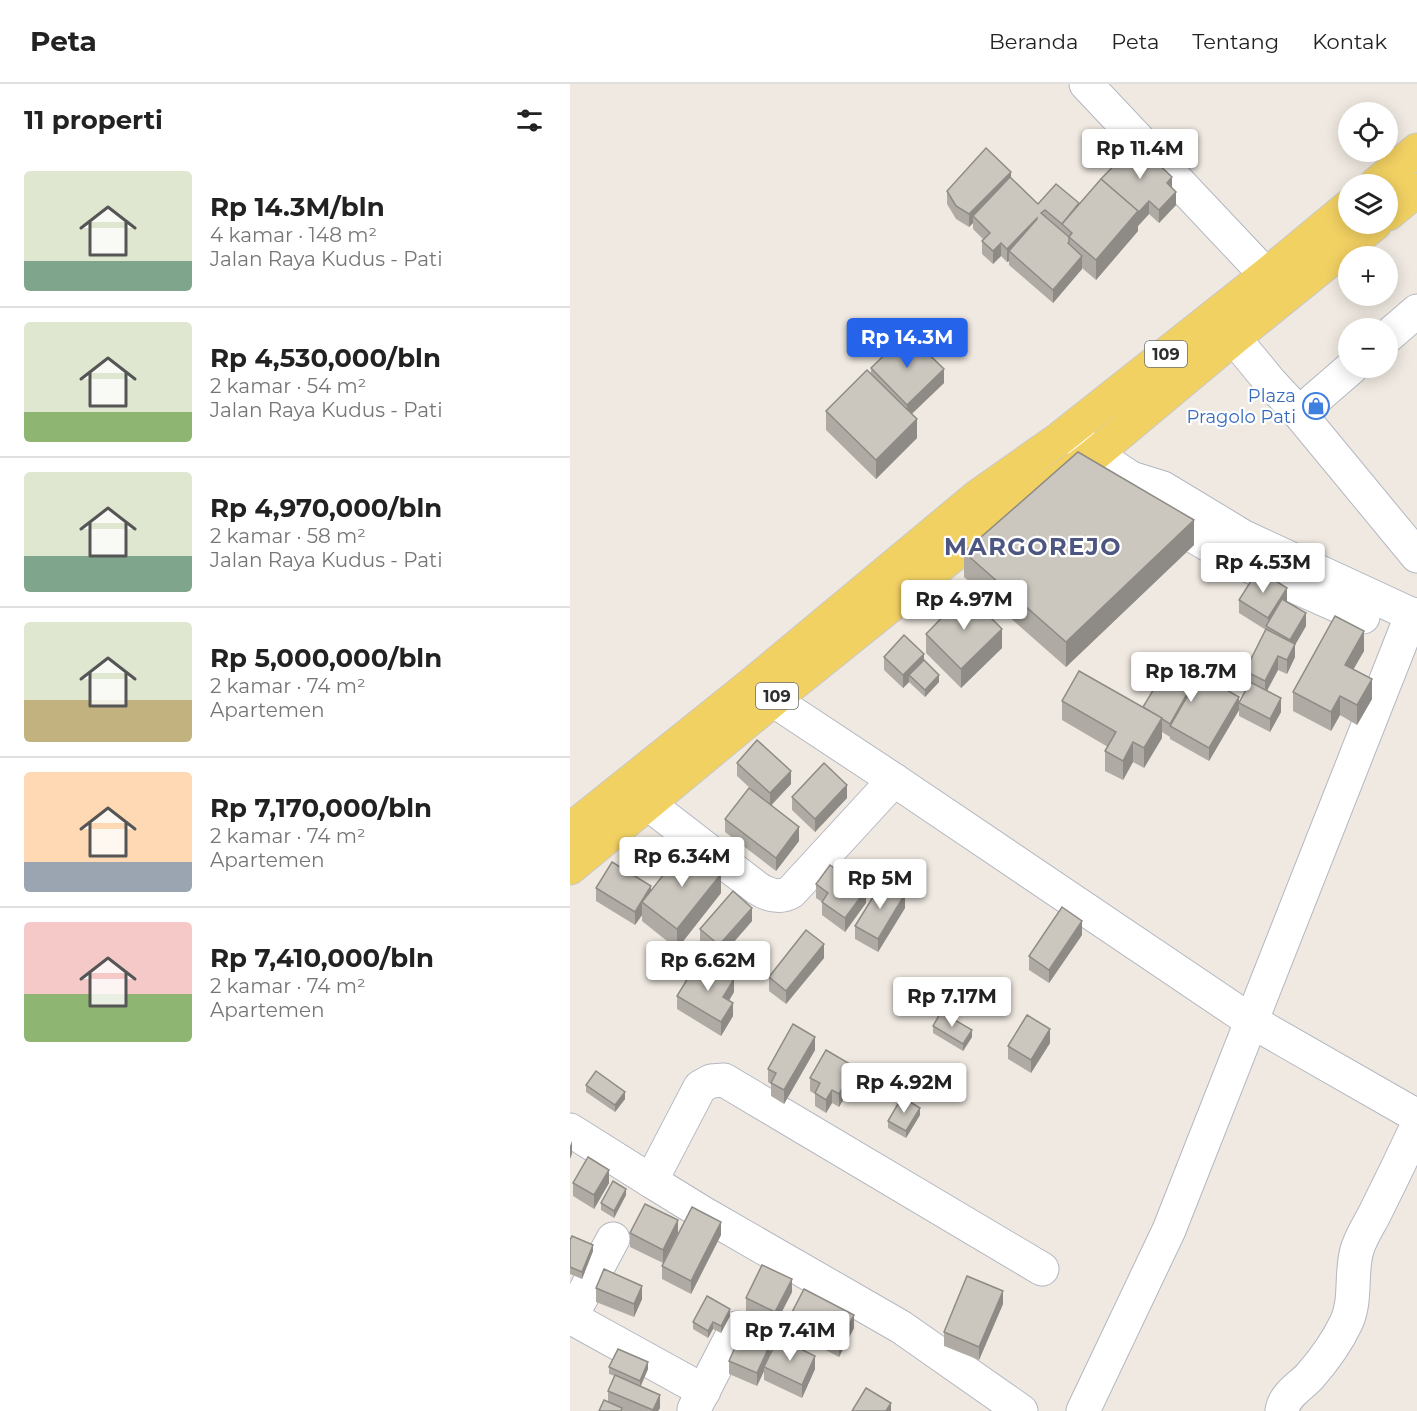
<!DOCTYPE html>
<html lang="id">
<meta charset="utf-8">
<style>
:root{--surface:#fff;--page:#f2f2f2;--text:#222;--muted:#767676;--line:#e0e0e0;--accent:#2563eb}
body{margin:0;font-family:Montserrat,sans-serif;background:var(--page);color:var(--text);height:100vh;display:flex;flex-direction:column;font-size:22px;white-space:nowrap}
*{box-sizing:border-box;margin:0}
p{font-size:20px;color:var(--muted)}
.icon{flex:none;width:33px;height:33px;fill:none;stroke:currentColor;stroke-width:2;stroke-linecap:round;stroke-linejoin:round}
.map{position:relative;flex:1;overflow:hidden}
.drawer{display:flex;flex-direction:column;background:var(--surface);width:570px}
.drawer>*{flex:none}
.controls{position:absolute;left:768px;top:18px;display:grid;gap:12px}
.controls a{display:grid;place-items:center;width:60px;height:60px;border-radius:50%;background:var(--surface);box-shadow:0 3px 15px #0003;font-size:30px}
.price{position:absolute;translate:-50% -51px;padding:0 14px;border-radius:6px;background:#fff;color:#222;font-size:20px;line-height:39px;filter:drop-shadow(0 2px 3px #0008)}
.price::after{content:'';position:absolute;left:50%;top:36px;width:18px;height:14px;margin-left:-9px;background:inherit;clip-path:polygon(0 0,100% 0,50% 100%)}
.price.selected{background:var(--accent);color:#fff}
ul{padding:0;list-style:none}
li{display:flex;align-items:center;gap:18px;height:150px;padding:0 24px}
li+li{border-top:2px solid var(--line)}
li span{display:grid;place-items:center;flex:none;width:168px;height:120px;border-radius:6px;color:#555}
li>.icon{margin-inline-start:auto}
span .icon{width:72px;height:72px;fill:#fffc;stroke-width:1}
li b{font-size:26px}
h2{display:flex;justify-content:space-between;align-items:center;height:72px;padding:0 24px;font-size:26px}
header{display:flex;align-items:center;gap:36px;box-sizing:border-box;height:84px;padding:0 30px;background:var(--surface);border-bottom:2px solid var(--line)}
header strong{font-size:28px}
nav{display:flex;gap:33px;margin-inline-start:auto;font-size:21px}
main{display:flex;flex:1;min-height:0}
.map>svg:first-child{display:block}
</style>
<header>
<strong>Peta</strong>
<nav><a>Beranda</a><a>Peta</a><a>Tentang</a><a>Kontak</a></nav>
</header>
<main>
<section class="drawer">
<h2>11 properti<svg class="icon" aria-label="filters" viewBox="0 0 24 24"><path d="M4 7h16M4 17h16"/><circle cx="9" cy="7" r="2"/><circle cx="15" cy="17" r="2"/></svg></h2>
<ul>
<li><span style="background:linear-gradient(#dfe7d0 75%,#7fa58c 0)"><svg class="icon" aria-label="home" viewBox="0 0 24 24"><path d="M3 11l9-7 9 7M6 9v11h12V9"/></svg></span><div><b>Rp 14.3M/bln</b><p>4 kamar · 148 m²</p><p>Jalan Raya Kudus - Pati</p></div></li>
<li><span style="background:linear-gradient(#dfe7d0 75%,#8fb573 0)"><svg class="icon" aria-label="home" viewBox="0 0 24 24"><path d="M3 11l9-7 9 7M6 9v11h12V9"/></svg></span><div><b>Rp 4,530,000/bln</b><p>2 kamar · 54 m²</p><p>Jalan Raya Kudus - Pati</p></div></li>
<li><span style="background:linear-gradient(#dfe7d0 70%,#7fa58c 0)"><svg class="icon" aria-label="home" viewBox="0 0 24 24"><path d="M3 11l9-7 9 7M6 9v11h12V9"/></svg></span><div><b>Rp 4,970,000/bln</b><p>2 kamar · 58 m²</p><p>Jalan Raya Kudus - Pati</p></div></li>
<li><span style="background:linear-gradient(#dfe7d0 65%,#c2b280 0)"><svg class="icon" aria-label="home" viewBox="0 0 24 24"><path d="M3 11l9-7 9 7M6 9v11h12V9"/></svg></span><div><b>Rp 5,000,000/bln</b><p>2 kamar · 74 m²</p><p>Apartemen</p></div></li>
<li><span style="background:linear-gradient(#ffd9b3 75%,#9aa5b1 0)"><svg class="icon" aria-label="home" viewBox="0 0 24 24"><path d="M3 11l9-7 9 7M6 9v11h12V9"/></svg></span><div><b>Rp 7,170,000/bln</b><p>2 kamar · 74 m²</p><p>Apartemen</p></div></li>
<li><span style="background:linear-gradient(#f6c9c9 60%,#8fb573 0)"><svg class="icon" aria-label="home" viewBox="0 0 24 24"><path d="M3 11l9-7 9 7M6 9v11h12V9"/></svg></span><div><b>Rp 7,410,000/bln</b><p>2 kamar · 74 m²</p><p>Apartemen</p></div></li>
</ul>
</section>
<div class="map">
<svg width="847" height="1327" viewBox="0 0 847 1327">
<rect width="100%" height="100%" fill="#efe9e1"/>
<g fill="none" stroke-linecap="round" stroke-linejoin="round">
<defs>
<g id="minor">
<polyline points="516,0 696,191"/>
<polyline points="818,252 847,227"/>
<polyline points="664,254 701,299 729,329 847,472"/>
<polyline points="729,329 781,284"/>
<polyline points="502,352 525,370 561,394 593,404 674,453 847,533"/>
<polyline points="584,429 659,473 793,533"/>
<polyline points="203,616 324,696 681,937 847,1032"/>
<path d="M77,719L187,804C198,811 209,815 221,808L324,696"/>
<polyline points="0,1046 81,1097"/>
<polyline points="0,1233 134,1307"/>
<polyline points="1,1233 43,1155"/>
<polyline points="124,1325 166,1244"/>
<polyline points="451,1327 331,1243 133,1129 81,1097 130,1003 141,997 154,996 472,1185"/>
<polyline points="513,1327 599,1146 842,530"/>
<path d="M712,1327C714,1311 730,1303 740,1292C754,1276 767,1258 776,1239C787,1216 780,1190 787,1166C791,1152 801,1138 807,1125C821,1097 834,1070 847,1042"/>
</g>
<g id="major">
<polyline points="806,100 847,66"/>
<polyline points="818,130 847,106"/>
<polyline points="0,746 181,601 408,412 489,355 696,191 778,123"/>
<polyline points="0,784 208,612 417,444 508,383 525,370 664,254 805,140"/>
</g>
</defs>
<use href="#minor" stroke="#b4b7c1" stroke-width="35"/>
<use href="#major" stroke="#c9c9c9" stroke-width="35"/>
<use href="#minor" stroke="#fff" stroke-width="33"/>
<use href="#major" stroke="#f2d163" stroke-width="33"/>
</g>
<g fill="#afaba4">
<polygon points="441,94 468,120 509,119 602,104 606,121 589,139 579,130 568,142 568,147 526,196 512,184 512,185 483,219 439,181 439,177 437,178 431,172 423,180 412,170 412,157 413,155 403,145 403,139 399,143 386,135 377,120 377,107"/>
<polygon points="301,284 374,299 342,330 347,354 306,395 256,346 256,327 301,289"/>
<polygon points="624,461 496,583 394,493 394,468"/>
<polygon points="669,516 717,518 736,542 725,561 725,573 717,590 708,586 697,607 711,628 700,648 669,632 669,619 679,602 675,600 675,587 696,546 669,529"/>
<polygon points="356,550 432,564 391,604 356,569"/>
<polygon points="794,567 783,585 802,615 787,641 770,631 761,647 723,627 723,608"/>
<polygon points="314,573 354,576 369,598 355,613 339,598 333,604 314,586"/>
<polygon points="602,575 669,626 639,677 600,655 600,651 600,653 592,648 592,654 574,684 563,678 553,696 535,687 535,667 538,663 492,636 492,617 573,623"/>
<polygon points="167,679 221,700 201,722 229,757 206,787 155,748 155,735 193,716 167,692"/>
<polygon points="222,713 277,714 245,748 222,726"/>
<polygon points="246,800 296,819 275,848 252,831 252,818 246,814"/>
<polygon points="26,804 81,806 151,809 107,865 72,837 72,831 65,841 26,817"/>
<polygon points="335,824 308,868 285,855 285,842"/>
<polygon points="182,837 149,875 130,858 130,845"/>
<polygon points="512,851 479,899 459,886 459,872"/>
<polygon points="254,874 216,920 199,907 199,893"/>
<polygon points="164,908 159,917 163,932 151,952 107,925 107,912"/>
<polygon points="363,942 402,953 393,967 363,949"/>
<polygon points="480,959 461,989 438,975 438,962"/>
<polygon points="245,966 214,1020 201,1012 201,1000 198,998 198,985"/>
<polygon points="240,994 285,996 269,1023 262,1019 256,1029 245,1022 245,1010 240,1007"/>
<polygon points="16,1001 55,1015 45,1028 16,1008"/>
<polygon points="350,1031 336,1054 318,1044 318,1037"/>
<polygon points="3,1099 39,1099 24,1125 3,1112"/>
<polygon points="56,1111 44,1134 31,1126 31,1119"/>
<polygon points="60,1149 108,1149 93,1179 60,1163"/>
<polygon points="151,1151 121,1210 92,1195 92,1182"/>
<polygon points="0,1156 23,1167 12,1195 0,1190"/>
<polygon points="26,1204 72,1215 64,1233 26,1218"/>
<polygon points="222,1208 205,1241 176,1228 176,1214"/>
<polygon points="433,1220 409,1276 374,1262 374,1248"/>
<polygon points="160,1232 151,1249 143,1245 138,1254 123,1245 123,1238"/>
<polygon points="219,1234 284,1244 269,1273 219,1247"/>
<polygon points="209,1255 245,1285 232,1314 194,1296 194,1287 187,1302 159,1290 159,1277"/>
<polygon points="39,1283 78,1285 71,1302 90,1324 88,1327 52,1327 38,1318 38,1307 45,1292 39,1290"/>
</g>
<g fill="#8e8b86">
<polygon points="441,88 441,102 403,132 403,139 399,143 399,130"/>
<polygon points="602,93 602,107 597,99"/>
<polygon points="606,108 606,121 589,139 589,126"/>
<polygon points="579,117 579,130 568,142 568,147 526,196 526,176 568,127"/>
<polygon points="467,134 467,147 439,167 439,177 437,178 437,165"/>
<polygon points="431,159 431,172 423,180 423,167"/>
<polygon points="512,172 512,185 483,219 483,206"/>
<polygon points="374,285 374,299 337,334 337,321"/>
<polygon points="347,335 347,354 306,395 306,376"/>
<polygon points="624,436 624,461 496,583 496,558"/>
<polygon points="717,504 717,518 698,544 698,534"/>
<polygon points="736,529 736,542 725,561 725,573 717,590 717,576 720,569 720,556"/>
<polygon points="432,545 432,564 391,604 391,585"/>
<polygon points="794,547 794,567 775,600 775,581"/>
<polygon points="354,570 354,583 339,591 339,598 333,604 333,591"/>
<polygon points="708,572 708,586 695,610 695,597"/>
<polygon points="369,591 369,598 355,613 355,606"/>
<polygon points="802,595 802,615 787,641 787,621"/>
<polygon points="617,610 617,623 600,642 600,653 600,640"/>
<polygon points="770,612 770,631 761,647 761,628"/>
<polygon points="669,613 669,626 639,677 639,664"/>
<polygon points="711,614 711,628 700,648 700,635"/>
<polygon points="592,634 592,654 574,684 574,664"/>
<polygon points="563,658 563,678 553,696 553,677"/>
<polygon points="221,687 221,700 200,722 200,709"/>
<polygon points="277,701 277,714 245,748 245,735"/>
<polygon points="229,743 229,757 206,787 206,774"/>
<polygon points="151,790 151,809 107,865 107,845"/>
<polygon points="81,802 81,815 72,818 72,831 65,841 65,828"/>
<polygon points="296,806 296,819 275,848 275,834"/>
<polygon points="335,810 335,824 308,868 308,855"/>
<polygon points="182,824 182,837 149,875 149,861"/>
<polygon points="512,837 512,851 479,899 479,886"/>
<polygon points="254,860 254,874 216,920 216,907"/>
<polygon points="164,895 164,908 153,926 153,913"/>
<polygon points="163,919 163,932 151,952 151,938"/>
<polygon points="480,945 480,959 461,989 461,976"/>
<polygon points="402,946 402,953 393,967 393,960"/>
<polygon points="245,953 245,966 214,1020 214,1006"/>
<polygon points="285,983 285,996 269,1023 269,1010"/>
<polygon points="262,1006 262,1019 256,1029 256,1016"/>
<polygon points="55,1008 55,1015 45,1028 45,1021"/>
<polygon points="350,1024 350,1031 336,1054 336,1047"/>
<polygon points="2,1057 2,1070 0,1075 0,1062"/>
<polygon points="39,1086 39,1099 24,1125 24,1111"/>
<polygon points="56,1105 56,1111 44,1134 44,1127"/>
<polygon points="108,1136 108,1149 93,1179 93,1166"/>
<polygon points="151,1138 151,1151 121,1210 121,1197"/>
<polygon points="23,1161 23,1167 12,1195 12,1188"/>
<polygon points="222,1195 222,1208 205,1241 205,1228"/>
<polygon points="72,1202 72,1215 64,1233 64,1220"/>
<polygon points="433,1207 433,1220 409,1276 409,1263"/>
<polygon points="160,1225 160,1232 151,1249 151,1242"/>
<polygon points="284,1231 284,1244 269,1273 269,1260"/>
<polygon points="143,1238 143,1245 138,1254 138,1247"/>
<polygon points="199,1263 199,1276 194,1283 194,1287 187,1302 187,1289"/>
<polygon points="245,1272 245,1285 232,1314 232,1301"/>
<polygon points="78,1278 78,1285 70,1303 70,1297"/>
<polygon points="90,1311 90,1324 88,1327 83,1327"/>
<polygon points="321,1319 321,1327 316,1327"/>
</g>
<g fill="#cbc7bf" stroke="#8e8b86" stroke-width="1.5">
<polygon points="566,59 602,93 597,99 606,108 589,126 579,117 568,129 568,127 531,95"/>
<polygon points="416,64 441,88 399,130 386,122 377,107"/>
<polygon points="440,93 468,120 486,100 509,119 492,140 475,126 471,129 499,153 499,158 498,159 512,172 483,206 439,167 467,135 467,134 437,165 431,159 423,167 412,157 420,149 403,132"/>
<polygon points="531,95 568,127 526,176 499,153 502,149 492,140"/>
<polygon points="337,249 374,285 337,321 301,284"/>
<polygon points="297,286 347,335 306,376 256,327"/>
<polygon points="508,368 624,436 496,558 394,468"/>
<polygon points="688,486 717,504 698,534 669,516"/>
<polygon points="396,509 432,545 391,585 356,550"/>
<polygon points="712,515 736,529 720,556 696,542"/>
<polygon points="765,532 794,547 775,581 802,595 787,621 770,612 761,628 723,608"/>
<polygon points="696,545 725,560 717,576 708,572 695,597 675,587"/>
<polygon points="334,551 354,570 333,591 314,573"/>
<polygon points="602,575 669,613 639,664 600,642 618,611 617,610 600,640 573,623"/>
<polygon points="354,576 369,591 355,606 339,591"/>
<polygon points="509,587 592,634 574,664 563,658 553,677 535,667 546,648 492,617"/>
<polygon points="680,598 711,614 700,635 669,619"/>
<polygon points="187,656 221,687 200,709 167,679"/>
<polygon points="254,679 277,701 245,735 222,713"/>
<polygon points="179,704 229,743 206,774 155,735"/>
<polygon points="116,762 151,790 107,845 72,818"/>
<polygon points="42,778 81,802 65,828 26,804"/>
<polygon points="260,781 296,806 275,834 252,818 258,809 246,800"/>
<polygon points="313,797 335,810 308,855 285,842"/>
<polygon points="163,807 182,824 149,861 130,845"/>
<polygon points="492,823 512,837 479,886 459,872"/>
<polygon points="236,846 254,860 216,907 199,893"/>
<polygon points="140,880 164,895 153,913 163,919 151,938 107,912 124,884 134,890"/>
<polygon points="371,928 402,946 393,960 363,942"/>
<polygon points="457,931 480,945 461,976 438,962"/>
<polygon points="223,940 245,953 214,1006 201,999 206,989 198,985"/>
<polygon points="256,966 285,983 269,1010 262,1006 256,1016 245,1009 250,999 240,994"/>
<polygon points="26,987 55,1008 45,1021 16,1001"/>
<polygon points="332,1013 350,1024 336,1047 318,1037"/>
<polygon points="18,1073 39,1086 24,1111 3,1099"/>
<polygon points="43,1097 56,1105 44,1127 31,1119"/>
<polygon points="75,1120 108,1136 93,1166 60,1149"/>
<polygon points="122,1123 151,1138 121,1197 92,1182"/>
<polygon points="2,1152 23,1161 12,1188 0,1183 0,1156"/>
<polygon points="192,1181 222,1195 205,1228 176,1214"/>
<polygon points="34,1185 72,1202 64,1220 26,1204"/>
<polygon points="397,1192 433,1207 409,1263 374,1248"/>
<polygon points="234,1205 284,1231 269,1260 219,1234"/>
<polygon points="137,1212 160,1225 151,1242 143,1238 138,1247 123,1238"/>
<polygon points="179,1238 209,1253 209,1255 208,1254 201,1268 199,1268 199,1263 173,1251"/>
<polygon points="171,1250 199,1263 187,1289 159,1277"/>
<polygon points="208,1254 245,1272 232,1301 194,1283"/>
<polygon points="48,1265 78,1278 70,1297 39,1283"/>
<polygon points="45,1291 90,1311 83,1326 38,1307"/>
<polygon points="296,1304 321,1319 316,1327 282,1327"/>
<polygon points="34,1316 52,1324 51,1327 29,1327"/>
</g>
<defs>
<symbol id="shop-ring" viewBox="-11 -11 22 22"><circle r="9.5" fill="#fff" stroke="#3f7fe0" stroke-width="1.5"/><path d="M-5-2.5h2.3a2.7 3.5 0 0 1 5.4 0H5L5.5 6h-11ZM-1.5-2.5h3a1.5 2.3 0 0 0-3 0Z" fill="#3f7fe0"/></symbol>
</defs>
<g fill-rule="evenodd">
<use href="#shop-ring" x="731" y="307" width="30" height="30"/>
</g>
<g text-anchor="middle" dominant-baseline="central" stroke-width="4.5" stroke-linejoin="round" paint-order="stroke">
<g fill="#fff" stroke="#6d6d6d" stroke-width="1.5">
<rect x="575" y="257" width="42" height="26" rx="4.5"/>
<rect x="186" y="599" width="42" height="26" rx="4.5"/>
</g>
<g font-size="16" font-weight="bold" fill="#2e2e2e">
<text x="596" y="270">109</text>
<text x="207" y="612">109</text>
</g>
<g font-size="18" fill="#366cbe" stroke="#fff" text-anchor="end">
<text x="726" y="312">Plaza<tspan x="726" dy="21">Pragolo Pati</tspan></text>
</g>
<g font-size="24" font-weight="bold" letter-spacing="1.5" fill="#4d5680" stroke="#fff">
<text x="463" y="462">MARGOREJO</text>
</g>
</g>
</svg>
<div class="controls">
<a><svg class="icon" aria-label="locate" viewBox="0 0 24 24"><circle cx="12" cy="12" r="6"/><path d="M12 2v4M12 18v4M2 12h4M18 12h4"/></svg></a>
<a><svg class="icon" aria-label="layers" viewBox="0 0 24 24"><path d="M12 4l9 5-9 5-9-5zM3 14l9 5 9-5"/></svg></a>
<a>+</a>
<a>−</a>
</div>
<b class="price" style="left:570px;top:96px">Rp 11.4M</b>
<b class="price selected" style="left:337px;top:285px">Rp 14.3M</b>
<b class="price" style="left:693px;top:510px">Rp 4.53M</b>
<b class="price" style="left:394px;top:547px">Rp 4.97M</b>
<b class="price" style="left:621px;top:619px">Rp 18.7M</b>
<b class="price" style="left:112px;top:804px">Rp 6.34M</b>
<b class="price" style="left:310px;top:826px">Rp 5M</b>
<b class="price" style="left:138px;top:908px">Rp 6.62M</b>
<b class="price" style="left:382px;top:944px">Rp 7.17M</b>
<b class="price" style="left:334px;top:1030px">Rp 4.92M</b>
<b class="price" style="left:220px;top:1278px">Rp 7.41M</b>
</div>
</main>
